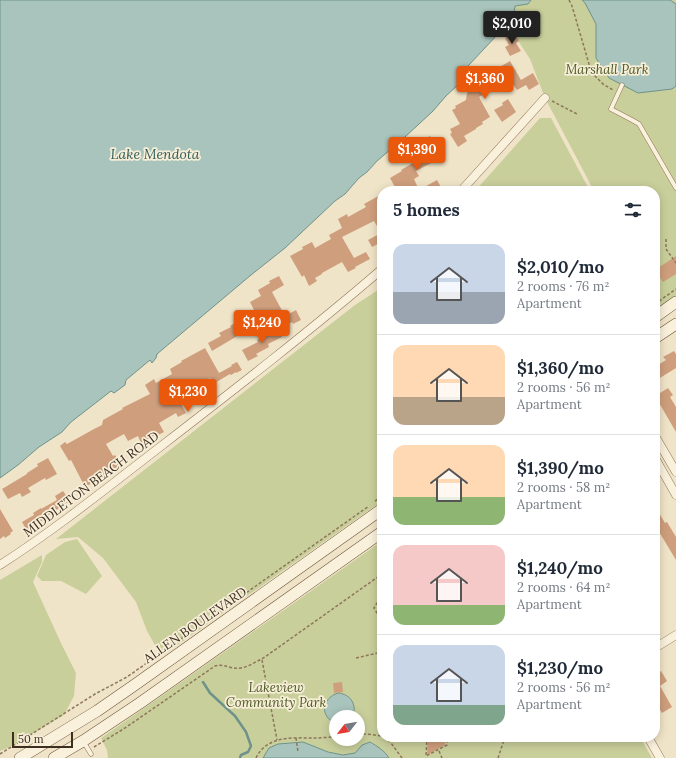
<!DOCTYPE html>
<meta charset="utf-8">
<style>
:root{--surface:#fff;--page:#f6f6f7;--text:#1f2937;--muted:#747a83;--line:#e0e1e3;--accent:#ea580c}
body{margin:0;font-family:Lora,serif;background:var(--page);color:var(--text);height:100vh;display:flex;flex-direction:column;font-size:15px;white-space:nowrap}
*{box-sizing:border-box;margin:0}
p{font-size:13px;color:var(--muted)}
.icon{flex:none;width:22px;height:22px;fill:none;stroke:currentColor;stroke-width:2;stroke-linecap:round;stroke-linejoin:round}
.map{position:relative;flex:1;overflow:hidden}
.sheet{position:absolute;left:377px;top:186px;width:283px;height:556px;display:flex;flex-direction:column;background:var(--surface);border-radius:16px;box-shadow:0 2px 10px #0003}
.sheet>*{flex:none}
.needle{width:26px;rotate:239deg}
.fabs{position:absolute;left:329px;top:710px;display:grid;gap:8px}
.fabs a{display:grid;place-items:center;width:36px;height:36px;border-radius:50%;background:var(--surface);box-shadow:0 2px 10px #0003;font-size:20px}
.scale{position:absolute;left:12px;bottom:10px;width:61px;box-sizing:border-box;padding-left:4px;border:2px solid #3d2e20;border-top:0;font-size:11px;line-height:14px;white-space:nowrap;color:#3d2e20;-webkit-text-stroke:3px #f7eed8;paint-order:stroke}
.price{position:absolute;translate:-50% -34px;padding:0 9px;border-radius:4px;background:var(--accent);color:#fff;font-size:13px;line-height:26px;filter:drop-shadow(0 1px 2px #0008)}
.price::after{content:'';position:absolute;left:50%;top:24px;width:12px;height:9px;margin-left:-6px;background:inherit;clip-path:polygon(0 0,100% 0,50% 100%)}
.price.current{background:#222;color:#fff}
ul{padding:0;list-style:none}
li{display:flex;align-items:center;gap:12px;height:100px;padding:0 16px}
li+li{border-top:1px solid var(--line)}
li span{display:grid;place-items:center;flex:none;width:112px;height:80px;border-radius:12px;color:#555}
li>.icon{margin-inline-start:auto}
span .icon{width:48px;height:48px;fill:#fffc;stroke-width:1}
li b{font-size:17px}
h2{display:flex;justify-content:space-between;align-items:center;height:48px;padding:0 16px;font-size:17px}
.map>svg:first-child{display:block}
</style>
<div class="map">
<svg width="676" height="758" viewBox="0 0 676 758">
<rect width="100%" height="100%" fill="#f0e4c8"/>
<g fill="#c9cf9b" fill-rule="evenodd">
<polygon points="531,0 676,0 676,296 656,309 655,307 655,191 594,191 545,98 530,59 507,24 513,18 515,6 528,4"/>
<polygon points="540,118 551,118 590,191 475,191"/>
<polygon points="378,290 382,291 382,501 169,651 163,653 156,647 147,631 136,602 103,558 78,537 56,539 355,305"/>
<polygon points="77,539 102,576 86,594 61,581 42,581 37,576 46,555 65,542"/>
<path d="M382,541V737H640L652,758H108L107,750L101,738L150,704ZM336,717H358V739H336Z"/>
<polygon points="42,555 42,562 33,582 61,643 76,673 74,696 64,715 10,747 0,751 0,580"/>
</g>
<g fill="#a9c4bc" stroke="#6f938a">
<polygon points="0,0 531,0 528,4 515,6 513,18 468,66 467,73 461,82 446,96 433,111 405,137 377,161 367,172 359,178 345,194 335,201 285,248 251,275 157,354 156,358 152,363 150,360 126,380 125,385 114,393 111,391 71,422 62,432 39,447 18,465 0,478"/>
<polygon points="582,0 670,0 676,4 676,86 672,89 638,93 609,78 596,58 596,24 585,3"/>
<path d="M338,693C351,694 358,706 352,717H336V723C319,717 322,698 338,693Z"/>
<path d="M303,742L328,752L343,755L355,753L362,745L370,742C377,746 385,751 389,758H263L269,748L278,744Z"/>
</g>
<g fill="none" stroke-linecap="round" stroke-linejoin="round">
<polyline stroke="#6f938a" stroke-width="2.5" points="203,682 210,693 235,716 246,732 251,746 248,752 241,755 240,758"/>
</g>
<g fill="#cf9f7d">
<polygon points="514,32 519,41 516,43 521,51 510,56 505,47 509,45 505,38"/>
<polygon points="510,61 521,80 533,73 539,84 529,90 526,85 517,90 511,81 499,88 498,86 479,97 490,117 482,122 483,124 476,128 476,129 464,136 467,141 458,147 450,134 452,133 450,129 460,124 452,110 456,108 455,106 466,100 467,93 470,90 478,85 476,81"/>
<polygon points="508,99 516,112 502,122 494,110 503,105 502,103"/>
<polygon points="430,136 436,147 430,150 435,161 416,171 419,176 414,179 419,190 437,180 443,191 412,191 410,187 402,191 397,191 390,178 402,171 401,170 413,163 411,158 425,149 421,141"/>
<polygon points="382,194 382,242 372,247 368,240 381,233 374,221 342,237 354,258 366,252 370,259 355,267 356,268 348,272 342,262 322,273 322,274 315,278 317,281 309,286 304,275 302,277 290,256 303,249 302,247 312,242 315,248 331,239 329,235 342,228 338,219 347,214 348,217 366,207 364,204"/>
<polygon points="676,256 676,274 663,282 655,270"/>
<polygon points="279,276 284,285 272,292 285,316 296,310 301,320 293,324 292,322 279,329 270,314 259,320 250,302 261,296 258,290 270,283 269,281"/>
<polygon points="238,321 244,332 212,351 208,343 221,336 219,333 231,327 230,326"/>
<polygon points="276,326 282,337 268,344 269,347 256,354 258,356 248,361 242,350 258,342 257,340 268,334 267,331"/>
<polygon points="205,348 219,373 232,366 231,365 237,362 242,370 236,373 236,372 231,375 230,374 213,384 210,378 181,396 181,397 178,399 186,413 178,417 176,413 159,423 164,432 156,436 155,435 141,443 138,436 128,441 124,434 106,444 113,456 115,455 121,465 103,476 103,477 85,487 71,460 69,461 60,446 65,442 67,444 94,429 102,425 103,420 123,409 122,408 150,394 145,385 154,379 156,383 172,374 170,369 182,362 181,361"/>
<polygon points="674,351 676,354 676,368 655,381 655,367 666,360 663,357"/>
<polygon points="668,388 673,395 670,397 676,407 676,432 658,401 660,400 657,395"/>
<polygon points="48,458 57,474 46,480 45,478 28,488 31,492 22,497 20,493 8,499 2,489 27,474 27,473 38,466 37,464"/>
<polygon points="63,491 70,501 46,517 46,518 27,531 22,522 34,515 33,513 41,508 41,509 57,500 55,496"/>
<polygon points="655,506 665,523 667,522 676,537 676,560 655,525"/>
<polygon points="0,509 13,531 10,533 11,534 5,538 4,536 0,539"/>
<polygon points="661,671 667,681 660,686 672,707 662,713 655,702 655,675"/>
<polygon points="342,682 343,692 334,693 333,683"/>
<polygon points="428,737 445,737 445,745 427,755"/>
</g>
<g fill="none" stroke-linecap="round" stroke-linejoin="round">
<defs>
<g id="lane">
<polyline points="622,85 611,109 632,120 639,124 676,188"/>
<polyline points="83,741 91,754"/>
</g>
<g id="street">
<polyline points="461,191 545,98"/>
<polyline points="655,436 676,472"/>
<polyline points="655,458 676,495"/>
<path d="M0,565C56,529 108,487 160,447C235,389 310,331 382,269"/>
<polyline points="655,648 676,635"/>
<polyline points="648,737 660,758"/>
</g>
<g id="secondary">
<polyline points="655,317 676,302"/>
<polyline points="655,338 676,324"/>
<polyline points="20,758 97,711 136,684 382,509"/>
<polyline points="54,758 83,741 140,703 382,532"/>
</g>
</defs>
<use href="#lane" stroke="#8d765c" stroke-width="5"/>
<use href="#street" stroke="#8d765c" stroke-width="9"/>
<use href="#secondary" stroke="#6f573f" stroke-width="12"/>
<g stroke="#8d765c" stroke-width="1.5" stroke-dasharray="3 2" stroke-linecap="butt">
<polyline points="569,0 572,6 589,64 594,75 603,84 613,90"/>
<polyline points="552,101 577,114"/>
<polyline points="666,239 666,249 676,263"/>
<polyline points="655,304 676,289"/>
<polyline points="375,501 382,497"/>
<polyline points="382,580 381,585 382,587"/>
<polyline points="382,605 380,603 377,603 374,608 377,613 382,614"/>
<polyline points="356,658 382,652"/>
<polyline points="262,660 277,740"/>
<polyline points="358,735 366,734 382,736"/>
<polyline points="384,737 391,743 402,758"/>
<polyline points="427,737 426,756 447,745 447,737"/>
<polyline points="296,738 298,752"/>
<path d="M94,747L125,728L215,666C224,663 232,670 241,668C248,667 255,662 262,659L382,574"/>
<polyline points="439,751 442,758"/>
<polyline points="0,754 95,694 127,677 369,506"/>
<path d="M256,758C267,735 293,738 314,738C321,738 329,737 336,737"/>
<polyline points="498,758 505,737"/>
</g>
<use href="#lane" stroke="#faf1dc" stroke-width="4"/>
<use href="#street" stroke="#faf1dc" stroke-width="8"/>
<use href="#secondary" stroke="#faf1dc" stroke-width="11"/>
</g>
<g text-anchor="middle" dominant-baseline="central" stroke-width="3.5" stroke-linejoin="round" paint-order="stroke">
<g font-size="13" font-style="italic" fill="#4d5a26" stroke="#f7eed8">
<text x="607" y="69">Marshall Park</text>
<text x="276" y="687">Lakeview<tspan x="276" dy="15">Community Park</tspan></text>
</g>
<g font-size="13" fill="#3d2e20" stroke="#f7eed8">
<text transform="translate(91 484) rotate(-37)">MIDDLETON BEACH ROAD</text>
<text transform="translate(195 625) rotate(-35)">ALLEN BOULEVARD</text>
</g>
<g font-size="14" font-style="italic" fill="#2f5d5a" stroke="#f7eed8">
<text x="155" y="154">Lake Mendota</text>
</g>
</g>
</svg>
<div class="fabs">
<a><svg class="needle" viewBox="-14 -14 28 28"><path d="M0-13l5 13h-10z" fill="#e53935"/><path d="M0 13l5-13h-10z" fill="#747a83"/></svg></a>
</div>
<div class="scale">50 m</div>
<b class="price current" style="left:512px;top:45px">$2,010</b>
<b class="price" style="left:485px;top:100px">$1,360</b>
<b class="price" style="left:417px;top:171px">$1,390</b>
<b class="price" style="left:262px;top:344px">$1,240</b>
<b class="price" style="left:188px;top:413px">$1,230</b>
<section class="sheet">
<h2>5 homes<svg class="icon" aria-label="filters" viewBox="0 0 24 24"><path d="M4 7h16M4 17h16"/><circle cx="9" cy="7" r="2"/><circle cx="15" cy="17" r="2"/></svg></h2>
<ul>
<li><span style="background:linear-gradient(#c9d6e8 60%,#9aa5b1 0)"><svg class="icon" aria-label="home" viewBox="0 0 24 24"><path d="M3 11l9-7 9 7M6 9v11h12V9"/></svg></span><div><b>$2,010/mo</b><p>2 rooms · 76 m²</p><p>Apartment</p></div></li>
<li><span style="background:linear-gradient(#ffd9b3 65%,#b9a48a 0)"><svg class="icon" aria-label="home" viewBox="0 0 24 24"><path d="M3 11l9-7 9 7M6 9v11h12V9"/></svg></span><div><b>$1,360/mo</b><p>2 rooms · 56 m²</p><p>Apartment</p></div></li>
<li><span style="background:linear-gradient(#ffd9b3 65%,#8fb573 0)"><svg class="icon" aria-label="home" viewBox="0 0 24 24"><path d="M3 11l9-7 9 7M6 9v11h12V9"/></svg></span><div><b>$1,390/mo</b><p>2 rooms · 58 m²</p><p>Apartment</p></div></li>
<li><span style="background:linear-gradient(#f6c9c9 75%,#8fb573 0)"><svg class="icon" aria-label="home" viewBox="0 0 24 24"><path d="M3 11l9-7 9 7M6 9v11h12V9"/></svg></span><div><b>$1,240/mo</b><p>2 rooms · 64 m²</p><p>Apartment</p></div></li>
<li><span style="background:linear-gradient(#c9d6e8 75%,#7fa58c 0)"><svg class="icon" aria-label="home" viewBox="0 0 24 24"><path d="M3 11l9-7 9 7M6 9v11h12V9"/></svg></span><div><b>$1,230/mo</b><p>2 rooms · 56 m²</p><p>Apartment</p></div></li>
</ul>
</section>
</div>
